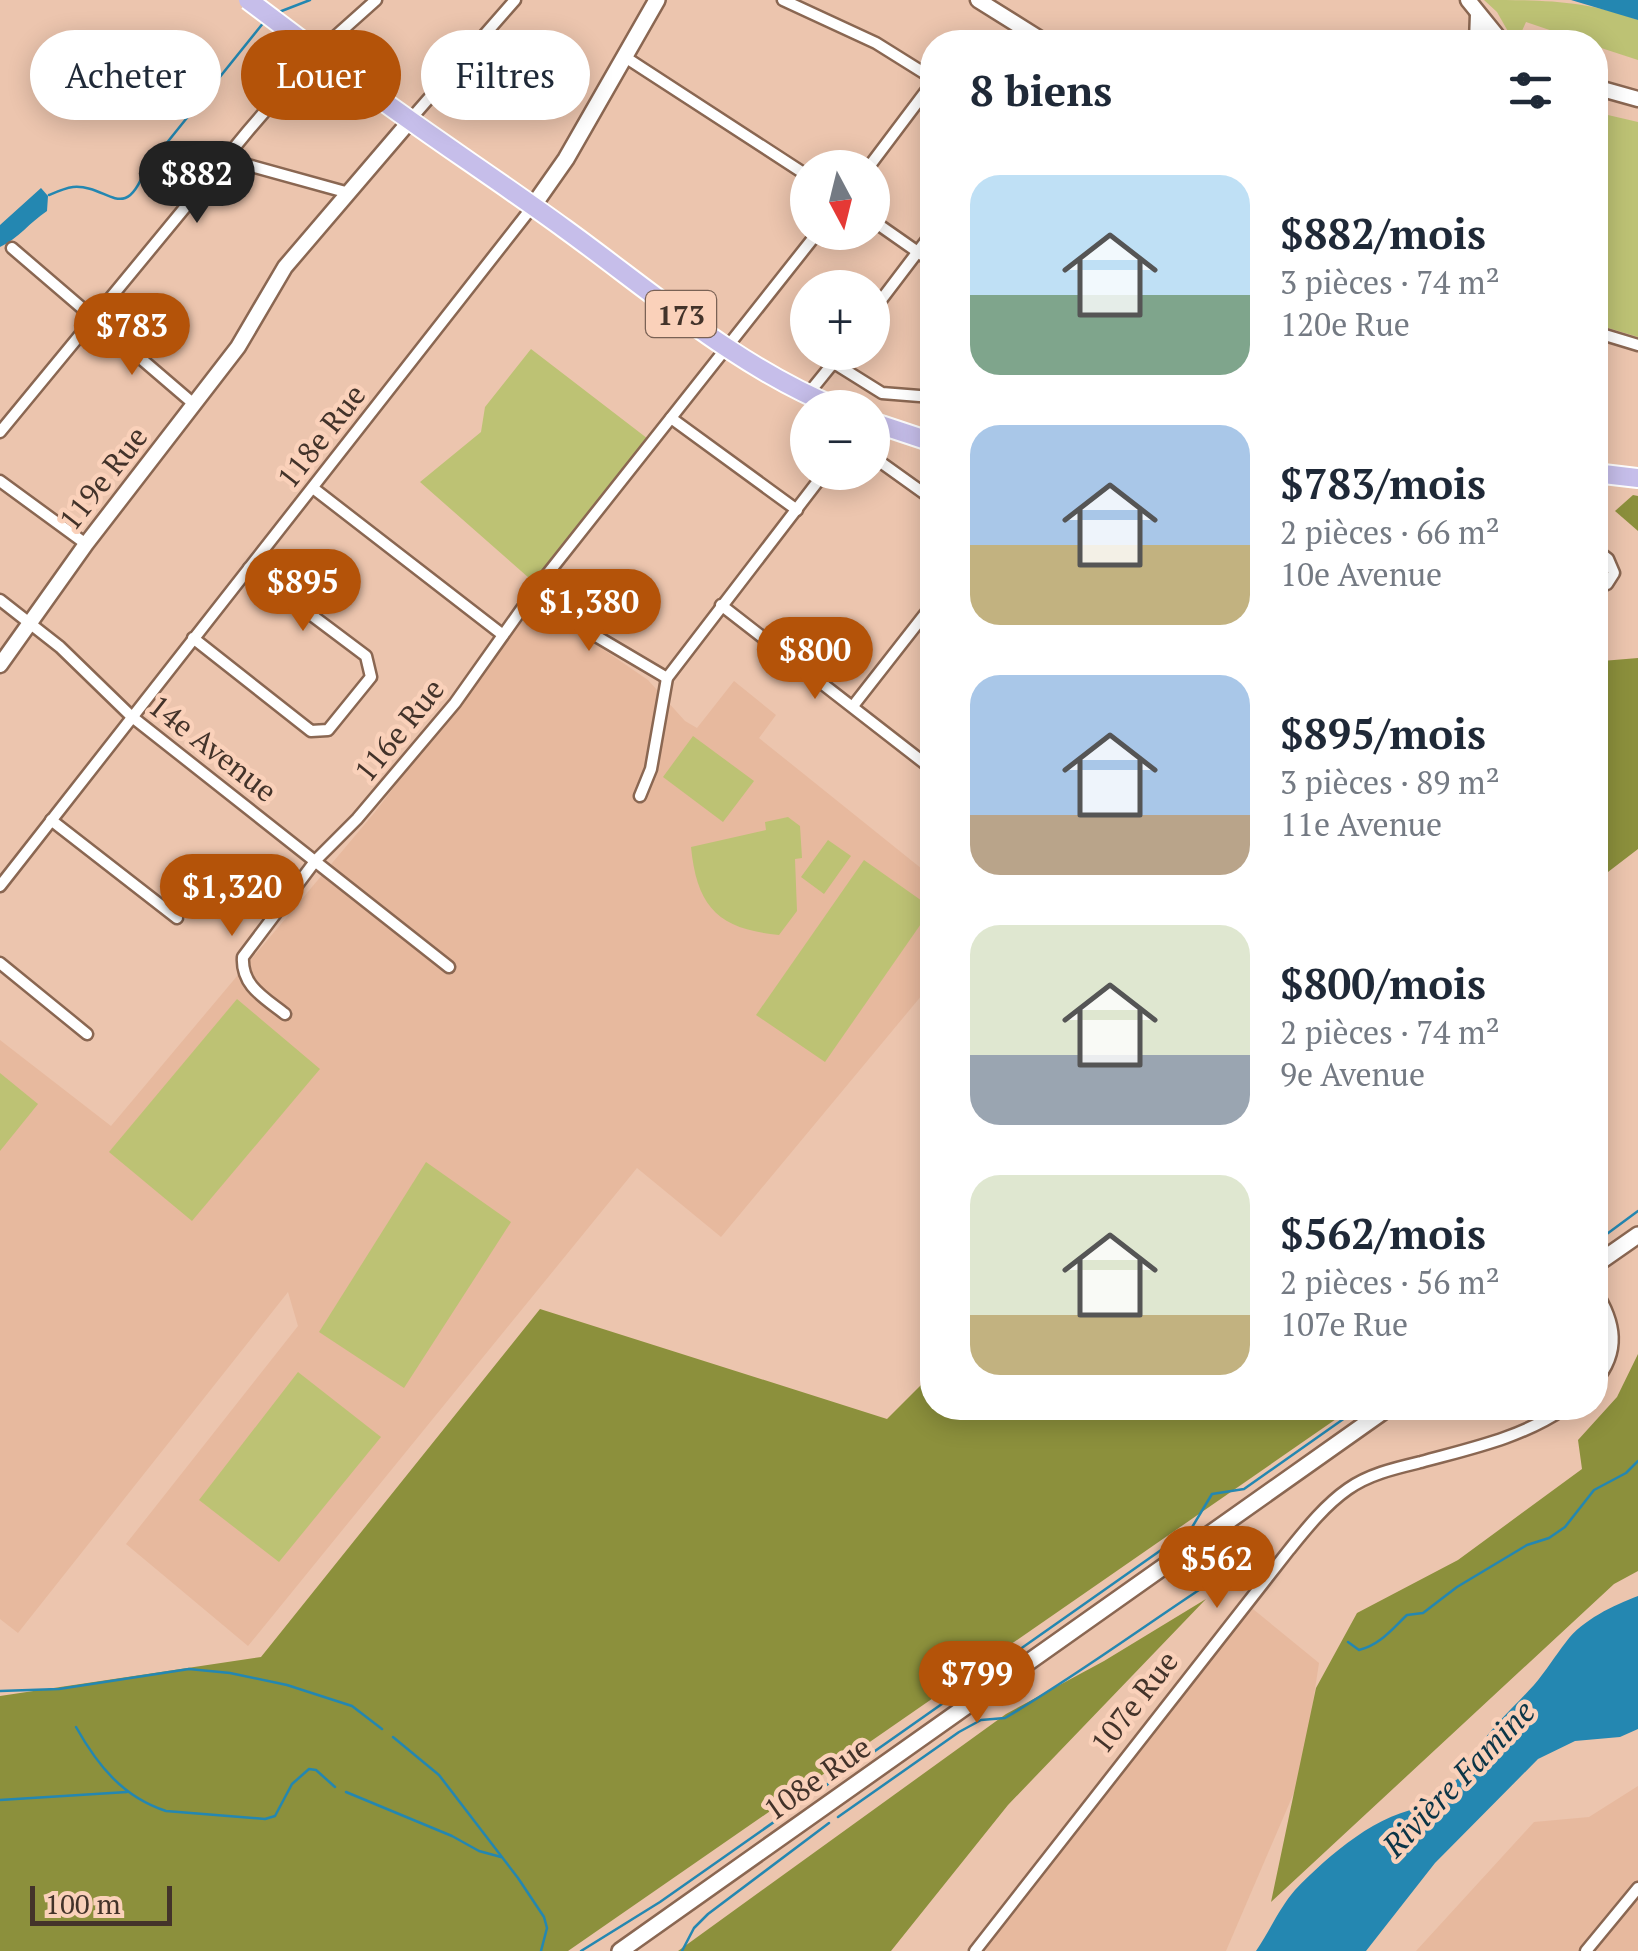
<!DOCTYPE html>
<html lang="fr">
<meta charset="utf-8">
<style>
:root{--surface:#fff;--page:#f2f2f3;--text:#1f2937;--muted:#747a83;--accent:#b45309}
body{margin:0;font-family:"PT Serif",serif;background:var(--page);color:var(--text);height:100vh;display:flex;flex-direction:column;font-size:38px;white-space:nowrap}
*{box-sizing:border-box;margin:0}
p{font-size:32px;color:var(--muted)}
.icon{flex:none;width:55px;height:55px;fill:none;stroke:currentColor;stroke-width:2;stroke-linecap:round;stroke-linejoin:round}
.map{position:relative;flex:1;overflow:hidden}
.side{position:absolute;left:920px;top:30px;width:688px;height:1390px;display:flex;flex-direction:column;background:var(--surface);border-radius:40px;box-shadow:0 5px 25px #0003}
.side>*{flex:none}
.hud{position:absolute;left:30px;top:30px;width:740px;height:90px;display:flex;gap:20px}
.needle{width:65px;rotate:173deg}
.buttons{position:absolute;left:790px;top:150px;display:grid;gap:20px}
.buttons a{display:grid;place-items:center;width:100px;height:100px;border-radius:50%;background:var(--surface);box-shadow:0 5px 25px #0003;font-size:50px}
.scale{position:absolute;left:30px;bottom:25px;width:142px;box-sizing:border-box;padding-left:10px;border:5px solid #43332a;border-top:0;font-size:28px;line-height:35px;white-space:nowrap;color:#43332a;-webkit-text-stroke:8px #fad1ba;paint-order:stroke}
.price{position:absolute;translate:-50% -85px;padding:0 22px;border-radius:35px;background:var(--accent);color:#fff;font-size:32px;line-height:65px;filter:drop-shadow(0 2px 5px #0008)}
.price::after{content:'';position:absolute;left:50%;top:60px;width:30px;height:22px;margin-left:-15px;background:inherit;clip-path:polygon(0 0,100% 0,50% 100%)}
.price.active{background:#222;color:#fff}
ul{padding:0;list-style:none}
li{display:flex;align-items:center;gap:30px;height:250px;padding:0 50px}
li span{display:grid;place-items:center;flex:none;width:280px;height:200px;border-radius:30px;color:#555}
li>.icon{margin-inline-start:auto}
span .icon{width:120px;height:120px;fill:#fffc;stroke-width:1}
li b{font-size:42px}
h2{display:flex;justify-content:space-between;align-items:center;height:120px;padding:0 50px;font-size:42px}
.pill{padding:0 35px;border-radius:45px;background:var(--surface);box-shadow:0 5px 25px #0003;font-size:35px;line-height:90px}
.pill.active{background:var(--accent);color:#fff}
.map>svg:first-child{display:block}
</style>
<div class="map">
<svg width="1638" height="1951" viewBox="0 0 1638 1951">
<rect width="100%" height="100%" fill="#ecc5ae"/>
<g fill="#e7b99e">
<polygon points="546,615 563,622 648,680 685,721 697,728 734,681 776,715 759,738 932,877 932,983 721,1237 637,1168 248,1646 126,1544 298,1326 288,1292 18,1633 0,1619 0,1040 111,1126 375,812 519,623 528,618"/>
<polygon points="1248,1605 1319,1663 1302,1774 1226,1951 979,1951"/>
<polygon points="1638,1786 1638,1951 1416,1951 1534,1822 1589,1817"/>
</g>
<g fill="#bdc274">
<path d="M1484,0C1539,0 1585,0 1638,20V60L1595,46V42H1585L1526,22L1517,42H1514L1497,12Z"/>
<polygon points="1595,112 1638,122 1638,337 1595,324"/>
<polygon points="531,349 652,442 538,586 420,482 481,432 485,407"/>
<polygon points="693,736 754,781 723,822 663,777"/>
<path d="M788,817L800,826L802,858L795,859L797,911L779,935C719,929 697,908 691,847L766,830L765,822Z"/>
<polygon points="828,840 851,856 824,894 801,877"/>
<polygon points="864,860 932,908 825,1062 756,1015"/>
<polygon points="237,999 320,1069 192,1221 109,1152"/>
<polygon points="0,1073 38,1104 0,1151"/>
<polygon points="426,1162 511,1222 404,1388 319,1332"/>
<polygon points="298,1372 381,1437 279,1562 199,1500"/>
</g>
<g fill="#8c903c">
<polygon points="1633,495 1638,496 1638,531 1615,511"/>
<polygon points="1638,658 1638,849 1608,872 1595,890 1595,668 1602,661"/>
<polygon points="540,1309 887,1419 932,1374 932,1408 1352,1408 568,1951 0,1951 0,1696 261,1657"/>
<polygon points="1638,1354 1638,1571 1614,1584 1271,1902 1316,1688 1357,1613 1458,1560 1582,1469 1578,1440 1617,1397"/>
<polygon points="1206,1599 1008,1805 891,1951 678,1951 1006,1714 1104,1661"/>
</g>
<g fill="#2487b1">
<polygon points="1571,0 1638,0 1638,20"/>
<path d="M41,188L48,196L47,211C30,222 18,239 0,247V225Z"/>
<path d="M1638,1596V1729L1620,1737L1575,1741L1538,1759L1435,1863L1366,1951H1256C1269,1932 1280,1907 1295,1890C1329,1855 1379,1811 1428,1807C1437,1785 1454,1787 1466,1770C1471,1764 1473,1756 1477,1750C1493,1725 1515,1706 1534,1685C1546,1671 1555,1656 1566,1642C1582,1620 1614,1605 1638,1596Z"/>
</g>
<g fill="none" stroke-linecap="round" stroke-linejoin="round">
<g stroke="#2487b1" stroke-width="2.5">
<polyline points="279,12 310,0"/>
<path d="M49,195C56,192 65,188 73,187C108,184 124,225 145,170L264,22"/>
<polyline points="1596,1242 1638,1211"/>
<path d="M1348,1642L1359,1650C1380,1645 1392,1629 1407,1615L1423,1613L1457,1587L1527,1545L1549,1538L1565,1527L1594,1490L1626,1473L1638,1461"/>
<polyline points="0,1691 59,1689 189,1669 230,1673 287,1685 352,1706 382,1729"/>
<path d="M76,1727C98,1766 123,1797 166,1811L265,1819L275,1816L292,1784L309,1769L316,1770L335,1787"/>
<polyline points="393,1737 439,1775 518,1878 544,1917 547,1928 541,1951"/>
<polyline points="346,1792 452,1836 479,1851 501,1857"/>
<polyline points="0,1800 127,1792"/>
<path d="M838,1817L959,1732L981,1720L1005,1718C1073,1678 1137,1631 1202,1588C1222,1576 1246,1569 1262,1551L1266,1556"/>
<polyline points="581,1951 660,1902 1191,1529 1212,1494 1244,1489 1359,1408"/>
<polyline points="682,1951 694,1928 708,1914 829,1823"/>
</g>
<defs>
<g id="minor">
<polyline points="783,0 876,43 932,78"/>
<polyline points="625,57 808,176"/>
<polyline points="409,121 515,0"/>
<polyline points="226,159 349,193"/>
<polyline points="868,168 932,83"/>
<polyline points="872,220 932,262"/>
<polyline points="12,248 195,405"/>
<polyline points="872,312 932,233"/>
<polyline points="1595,332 1638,345"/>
<polyline points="834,363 882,393 932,397"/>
<polyline points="808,394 842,352"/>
<polyline points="671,418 797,510"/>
<polyline points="0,432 248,131 310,59 376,0"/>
<polyline points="872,456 932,499"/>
<polyline points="0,481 86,544"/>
<polyline points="313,488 503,635"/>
<polyline points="1595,549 1608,559 1614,573 1607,584 1595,586"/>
<polyline points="530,597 667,678"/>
<polyline points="0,600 60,647 131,716 449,967"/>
<polyline points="721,605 932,769"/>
<polyline points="193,638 311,731 328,730 371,677 366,656 249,568"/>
<polyline points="853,706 932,605"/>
<polyline points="640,796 651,769 667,678 825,472"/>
<polyline points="51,820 177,918"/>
<polyline points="0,886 533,206"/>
<polyline points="0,963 87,1034"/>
<path d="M285,1014C265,998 241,986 243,957L316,860L357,819L455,703L538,586L818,232"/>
<path d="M1595,1290C1616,1322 1621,1352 1595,1382"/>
<path d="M975,1951L1289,1550C1306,1529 1325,1505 1348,1489C1369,1474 1396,1468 1421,1462C1472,1448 1521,1438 1565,1408"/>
<polyline points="1586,1951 1638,1888"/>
</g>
<g id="tertiary">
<polyline points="978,0 1045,42"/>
<polyline points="1468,0 1502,42"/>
<polyline points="1477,42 1478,14"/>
<polyline points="1595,87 1638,99"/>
<polyline points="0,665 86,544 238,347 285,267 409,122"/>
</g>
<g id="secondary">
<polyline points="533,206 566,159 657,0"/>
<polyline points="1595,1265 1638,1235"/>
<polyline points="620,1951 1388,1408"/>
</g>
<g id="primary">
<path d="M341,70C414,126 491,175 565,229C652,292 737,367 838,408"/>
<polyline points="872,422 932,442"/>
<polyline points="1595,473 1638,478"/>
</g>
</defs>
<use href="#minor" stroke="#8a6752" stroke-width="15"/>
<use href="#tertiary" stroke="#8a6752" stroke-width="19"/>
<use href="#secondary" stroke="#8a6752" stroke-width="20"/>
<use href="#primary" stroke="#fff" stroke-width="22"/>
<use href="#minor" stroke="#fff" stroke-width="10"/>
<use href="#tertiary" stroke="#fff" stroke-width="14"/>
<use href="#secondary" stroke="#fff" stroke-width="15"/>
<use href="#primary" stroke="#c6beea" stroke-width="18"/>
<defs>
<polyline id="primary-bridge" points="248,0 341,70"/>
</defs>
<use href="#primary-bridge" stroke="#fff" stroke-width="22" stroke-linecap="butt"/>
<use href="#primary-bridge" stroke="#c6beea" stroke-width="18"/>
</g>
<g text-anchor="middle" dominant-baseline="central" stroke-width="9" stroke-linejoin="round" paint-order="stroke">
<rect fill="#fad1ba" stroke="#7a6255" stroke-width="2.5" x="646" y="291" width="70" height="46" rx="8"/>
<g font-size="28" font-weight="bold" fill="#43332a">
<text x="681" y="314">173</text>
</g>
<g font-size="30" fill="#43332a" stroke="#fad1ba">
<text transform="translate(321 436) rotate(-52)">118e Rue</text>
<text transform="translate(103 478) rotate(-52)">119e Rue</text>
<text transform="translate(399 730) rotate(-51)">116e Rue</text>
<text transform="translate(213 748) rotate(38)">14e Avenue</text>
<text transform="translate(1134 1702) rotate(-52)">107e Rue</text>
<text transform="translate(817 1778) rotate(-35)">108e Rue</text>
</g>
<g font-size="32" font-style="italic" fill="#0b3547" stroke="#fad1ba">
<text transform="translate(1458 1778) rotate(-46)">Rivière Famine</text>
</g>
</g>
</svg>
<div class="buttons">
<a><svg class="needle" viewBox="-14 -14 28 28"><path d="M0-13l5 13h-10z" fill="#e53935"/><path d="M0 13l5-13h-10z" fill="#747a83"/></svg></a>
<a>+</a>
<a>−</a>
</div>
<div class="scale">100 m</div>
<b class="price active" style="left:197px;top:226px">$882</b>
<b class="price" style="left:132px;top:378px">$783</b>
<b class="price" style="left:303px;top:634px">$895</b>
<b class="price" style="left:589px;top:654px">$1,380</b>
<b class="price" style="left:815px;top:702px">$800</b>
<b class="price" style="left:232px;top:939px">$1,320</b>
<b class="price" style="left:1217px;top:1611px">$562</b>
<b class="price" style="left:977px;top:1726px">$799</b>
<div class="hud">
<a class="pill">Acheter</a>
<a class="pill active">Louer</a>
<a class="pill">Filtres</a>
</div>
<section class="side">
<h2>8 biens<svg class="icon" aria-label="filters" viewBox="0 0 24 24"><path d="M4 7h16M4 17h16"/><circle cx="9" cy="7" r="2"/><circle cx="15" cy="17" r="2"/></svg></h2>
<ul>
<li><span style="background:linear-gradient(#bfe0f5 60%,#7fa58c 0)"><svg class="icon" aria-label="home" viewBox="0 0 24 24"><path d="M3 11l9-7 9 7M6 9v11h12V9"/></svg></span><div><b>$882/mois</b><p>3 pièces · 74 m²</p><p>120e Rue</p></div></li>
<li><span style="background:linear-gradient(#a9c7e8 60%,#c2b280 0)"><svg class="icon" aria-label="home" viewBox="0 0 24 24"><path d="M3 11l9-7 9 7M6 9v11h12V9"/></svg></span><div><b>$783/mois</b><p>2 pièces · 66 m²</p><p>10e Avenue</p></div></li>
<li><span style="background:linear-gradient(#a9c7e8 70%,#b9a48a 0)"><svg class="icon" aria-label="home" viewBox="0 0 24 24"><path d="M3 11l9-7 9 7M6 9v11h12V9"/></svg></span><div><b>$895/mois</b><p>3 pièces · 89 m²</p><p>11e Avenue</p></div></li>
<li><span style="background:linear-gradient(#dfe7d0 65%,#9aa5b1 0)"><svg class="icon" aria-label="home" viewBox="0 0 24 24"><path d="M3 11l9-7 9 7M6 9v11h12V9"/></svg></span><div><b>$800/mois</b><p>2 pièces · 74 m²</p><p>9e Avenue</p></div></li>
<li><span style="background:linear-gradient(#dfe7d0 70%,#c2b280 0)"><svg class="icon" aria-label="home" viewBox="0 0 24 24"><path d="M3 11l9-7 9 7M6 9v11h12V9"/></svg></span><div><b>$562/mois</b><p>2 pièces · 56 m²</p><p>107e Rue</p></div></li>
</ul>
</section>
</div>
